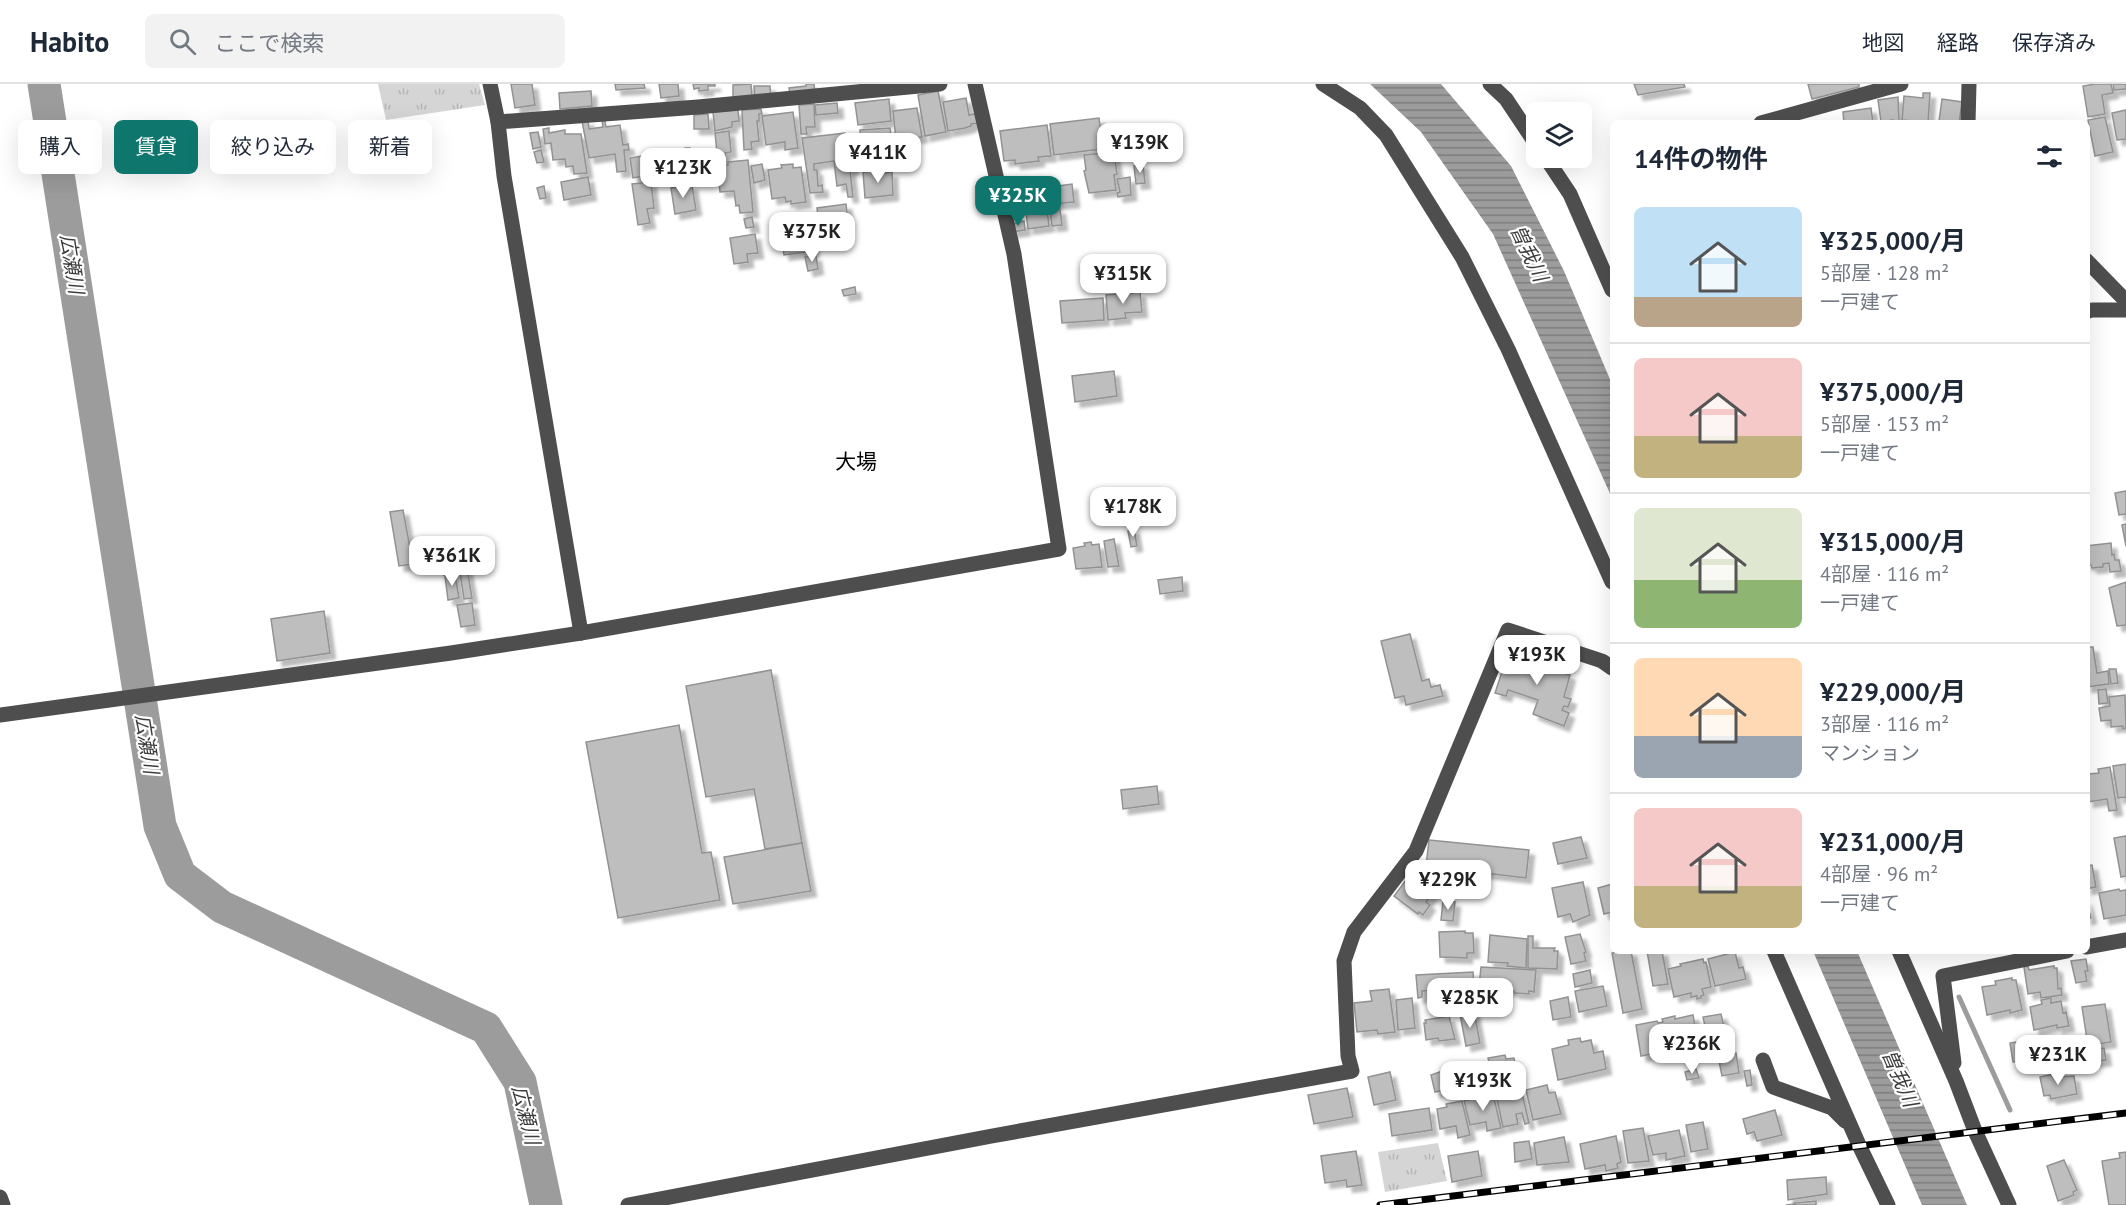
<!DOCTYPE html>
<html lang="ja">
<meta charset="utf-8">
<style>
:root{--surface:#fff;--page:#f2f2f3;--text:#1f2937;--muted:#747a83;--line:#e0e1e3;--accent:#0f766e}
body{margin:0;font-family:"PT Sans","Noto Sans JP",sans-serif;background:var(--page);color:var(--text);height:100vh;display:flex;flex-direction:column;font-size:22px;white-space:nowrap}
*{box-sizing:border-box;margin:0}
p{font-size:20px;color:var(--muted)}
.icon{flex:none;width:33px;height:33px;fill:none;stroke:currentColor;stroke-width:2;stroke-linecap:round;stroke-linejoin:round}
.map{position:relative;flex:1;overflow:hidden}
.sheet{position:absolute;left:1610px;top:36px;width:480px;height:834px;display:flex;flex-direction:column;background:var(--surface);border-radius:9px;box-shadow:0 6px 24px #0002}
.sheet>*{flex:none}
.hud{position:absolute;left:18px;top:36px;width:570px;height:54px;display:flex;gap:12px}
.buttons{position:absolute;left:1526px;top:18px;display:grid;gap:12px}
.buttons a{display:grid;place-items:center;width:66px;height:66px;border-radius:9px;background:var(--surface);box-shadow:0 6px 24px #0002;font-size:30px}
.price{position:absolute;translate:-50% -51px;padding:0 14px;border-radius:12px;background:#fff;color:#222;font-size:20px;line-height:39px;filter:drop-shadow(0 2px 3px #0008)}
.price::after{content:'';position:absolute;left:50%;top:36px;width:18px;height:14px;margin-left:-9px;background:inherit;clip-path:polygon(0 0,100% 0,50% 100%)}
.price.on{background:var(--accent);color:#fff}
ul{padding:0;list-style:none}
li{display:flex;align-items:center;gap:18px;height:150px;padding:0 24px}
li+li{border-top:2px solid var(--line)}
li span{display:grid;place-items:center;flex:none;width:168px;height:120px;border-radius:9px;color:#555}
li>.icon{margin-inline-start:auto}
span .icon{width:72px;height:72px;fill:#fffc;stroke-width:1}
li b{font-size:26px}
h2{display:flex;justify-content:space-between;align-items:center;height:72px;padding:0 24px;font-size:26px}
.chip{padding:0 21px;border-radius:9px;background:var(--surface);box-shadow:0 6px 24px #0002;font-size:21px;line-height:54px}
.chip.on{background:var(--accent);color:#fff}
header{display:flex;align-items:center;gap:36px;box-sizing:border-box;height:84px;padding:0 30px;background:var(--surface);border-bottom:2px solid var(--line)}
header strong{font-size:28px}
nav{display:flex;gap:33px;margin-inline-start:auto;font-size:21px}
.search{width:420px;height:54px;background:var(--page);display:flex;align-items:center;gap:15px;box-sizing:border-box;padding:0 21px;border-radius:9px;color:var(--muted);font-size:22px}
.map>svg:first-child{display:block}
</style>
<header>
<strong>Habito</strong>
<div class="search"><svg class="icon" aria-label="search" viewBox="0 0 24 24"><circle cx="10" cy="10" r="6"/><path d="M15 15l6 6"/></svg>ここで検索</div>
<nav><a>地図</a><a>経路</a><a>保存済み</a></nav>
</header>
<div class="map">
<svg width="2126" height="1121" viewBox="0 0 2126 1121">
<defs>
<pattern id="grass-tufts" width="24" height="20" patternUnits="userSpaceOnUse" patternTransform="scale(1.5)"><rect width="24" height="20" fill="#d5d5d5"/><path d="M3 7l-1-3M5 7V3M7 7l1-3M15 17l-1-3M17 17v-4M19 17l1-3" fill="none" stroke="#b5b5b5"/></pattern>
<pattern id="water-rules" width="6" height="5" patternUnits="userSpaceOnUse" patternTransform="scale(1.5)"><rect width="6" height="5" fill="#9c9c9c"/><path d="M0 2.5h6" fill="none" stroke="#7d7d7d"/></pattern>
<filter id="shadow"><feDropShadow dx="5.5" dy="5.5" stdDeviation="1.5" flood-color="#0004"/></filter>
</defs>
<rect width="100%" height="100%" fill="#fff"/>
<g fill="url(#grass-tufts)">
<polygon points="378,0 479,0 485,21 386,36"/>
<polygon points="1438,1059 1447,1097 1385,1108 1378,1068"/>
</g>
<g fill="url(#water-rules)">
<polygon points="1370,0 1441,0 1511,82 1564,187 1612,300 1612,414 1493,150 1421,48"/>
<polygon points="1813,867 1857,867 1967,1121 1922,1121"/>
</g>
<g fill="none" stroke-linecap="round" stroke-linejoin="round">
<polyline stroke="#9c9c9c" stroke-width="5" points="1959,913 2010,1026"/>
<polyline stroke="#9c9c9c" stroke-width="33" points="44,0 160,742 180,791 222,823 486,944 520,998 546,1121"/>
</g>
<g fill="#bebebe" stroke="#929292" stroke-width="1.5" filter="url(#shadow)">
<polygon points="511,0 532,0 535,21 515,24"/>
<polygon points="615,0 644,0 645,4 616,6"/>
<polygon points="659,0 678,0 679,12 661,14"/>
<polygon points="693,0 715,0 715,2 708,2 708,6 699,7 699,4 694,5"/>
<polygon points="751,0 752,14 733,15 733,1"/>
<polygon points="806,0 814,0 815,9 790,11 789,4 806,2"/>
<polygon points="1634,0 1684,0 1685,3 1638,11"/>
<polygon points="1808,0 1859,0 1859,3 1812,15"/>
<polygon points="2095,0 2111,0 2113,9 2102,11 2105,30 2088,33 2083,2"/>
<polygon points="2113,0 2126,0 2126,5 2114,6"/>
<polygon points="754,2 770,2 771,13 755,14"/>
<polygon points="591,7 592,22 560,25 559,9"/>
<polygon points="938,7 946,48 925,52 918,11"/>
<polygon points="1923,9 1930,9 1928,39 1902,36 1904,12 1923,14"/>
<polygon points="1898,13 1899,39 1893,39 1893,36 1881,38 1878,16"/>
<polygon points="966,14 969,31 979,29 980,39 971,40 971,42 965,44 948,47 943,18"/>
<polygon points="889,15 891,37 858,41 855,19"/>
<polygon points="1942,15 1962,18 1959,39 1936,39 1936,37 1939,37"/>
<polygon points="837,19 838,29 816,31 815,21"/>
<polygon points="814,20 815,43 806,43 807,50 801,50 799,21"/>
<polygon points="917,24 922,53 896,56 893,27"/>
<polygon points="1871,24 1873,39 1844,39 1843,28"/>
<polygon points="761,25 762,30 759,30 759,37 757,37 759,57 751,58 752,65 744,66 742,26"/>
<polygon points="738,26 739,37 732,38 732,43 715,47 713,28"/>
<polygon points="2126,26 2126,55 2117,56 2112,29"/>
<polygon points="793,28 798,64 785,66 785,58 766,61 762,32"/>
<polygon points="708,30 709,45 694,45 694,31"/>
<polygon points="2105,33 2113,68 2095,72 2088,36"/>
<polygon points="1099,34 1101,49 1108,48 1109,64 1054,71 1050,40"/>
<polygon points="588,36 589,45 603,43 602,37 605,37 606,43 620,41 623,61 628,60 629,66 624,66 626,87 617,88 615,70 589,74 582,37"/>
<polygon points="1047,41 1051,72 1038,73 1039,77 1015,80 1015,76 1004,77 1000,47"/>
<polygon points="549,44 549,49 565,46 565,50 581,50 587,89 574,90 573,82 566,83 565,75 553,76 551,59 545,60 543,45"/>
<polygon points="890,44 891,50 860,53 860,46"/>
<polygon points="729,47 731,68 725,69 726,78 718,79 715,49"/>
<polygon points="538,48 541,63 533,65 530,49"/>
<polygon points="845,49 848,74 852,74 853,85 850,86 853,113 848,113 846,100 837,102 834,77 814,80 814,86 817,86 818,102 822,101 823,108 810,109 802,54"/>
<polygon points="685,64 690,64 690,67 698,67 701,93 679,95 676,68 685,67"/>
<polygon points="541,66 544,78 537,79 534,68"/>
<polygon points="1114,68 1117,90 1114,91 1116,106 1089,109 1084,87 1086,86 1084,71"/>
<polygon points="642,72 643,76 660,73 662,89 633,94 630,74"/>
<polygon points="748,76 753,128 740,129 739,121 736,122 734,107 720,108 717,82 728,81 728,78"/>
<polygon points="762,80 765,96 754,99 751,82"/>
<polygon points="793,80 793,84 801,83 806,118 791,120 791,117 786,118 785,113 772,115 768,86 782,84 781,81"/>
<polygon points="1143,80 1145,99 1136,100 1134,82"/>
<polygon points="885,86 885,89 892,88 893,111 865,114 863,88"/>
<polygon points="588,93 591,111 564,116 561,98"/>
<polygon points="1130,93 1131,111 1118,113 1117,109 1120,108 1117,95"/>
<polygon points="651,98 654,124 647,125 650,139 638,141 632,100"/>
<polygon points="1033,99 1033,101 1047,100 1049,121 1008,126 1007,103"/>
<polygon points="1072,100 1074,118 1053,120 1051,103"/>
<polygon points="692,101 696,126 675,130 671,104"/>
<polygon points="544,102 546,114 540,115 537,104"/>
<polygon points="846,120 848,137 831,139 832,146 820,148 817,124"/>
<polygon points="1060,125 1062,141 1052,142 1050,126"/>
<polygon points="1047,126 1049,142 1028,145 1026,128"/>
<polygon points="752,133 754,143 746,144 744,135"/>
<polygon points="809,133 813,167 784,171 782,160 788,159 786,149 790,148 789,136"/>
<polygon points="1024,137 1025,146 1012,148 1011,140"/>
<polygon points="755,150 758,169 747,170 748,178 734,180 730,154"/>
<polygon points="816,172 818,185 808,187 805,173"/>
<polygon points="855,203 856,210 844,212 842,206"/>
<polygon points="1140,208 1142,228 1125,229 1126,234 1108,236 1106,211"/>
<polygon points="1103,214 1104,236 1062,239 1060,217"/>
<polygon points="1114,287 1117,312 1075,318 1072,292"/>
<polygon points="2126,407 2126,430 2119,431 2115,409"/>
<polygon points="403,426 413,480 399,482 390,428"/>
<polygon points="2126,440 2126,462 2122,441"/>
<polygon points="1134,445 1137,462 1131,463 1128,447"/>
<polygon points="1114,455 1119,482 1108,483 1104,457"/>
<polygon points="1091,458 1092,461 1099,460 1102,483 1076,485 1073,464 1085,462 1084,459"/>
<polygon points="2111,459 2112,471 2114,470 2115,476 2119,476 2121,487 2110,488 2109,479 2103,480 2103,483 2092,484 2091,481 2086,481 2086,462"/>
<polygon points="466,478 472,514 464,515 460,489 444,491 443,482"/>
<polygon points="455,491 459,514 448,516 445,492"/>
<polygon points="1182,493 1183,507 1160,510 1158,496"/>
<polygon points="2126,498 2126,541 2117,542 2109,504"/>
<polygon points="472,519 475,541 461,543 457,521"/>
<polygon points="324,527 330,569 277,577 271,535"/>
<polygon points="1410,550 1422,597 1429,595 1431,603 1440,601 1443,612 1406,621 1404,612 1395,614 1381,557"/>
<polygon points="2086,563 2093,563 2097,589 2108,587 2109,600 2086,603"/>
<polygon points="1511,564 1521,567 1518,573 1539,580 1541,574 1556,579 1554,586 1570,591 1564,613 1571,615 1568,623 1564,622 1562,626 1569,629 1564,642 1533,630 1538,616 1508,606 1506,612 1495,609 1504,582 1514,586 1515,582 1506,578"/>
<polygon points="2109,585 2116,585 2118,599 2111,600"/>
<polygon points="771,586 802,759 765,765 754,705 706,713 686,602"/>
<polygon points="2106,605 2108,619 2099,620 2098,606"/>
<polygon points="2125,611 2126,644 2123,645 2123,642 2111,643 2111,636 2101,637 2099,624 2110,622 2109,613"/>
<polygon points="679,641 702,769 711,768 720,816 618,834 586,658"/>
<polygon points="2126,680 2126,713 2118,714 2113,682"/>
<polygon points="2110,683 2117,726 2109,727 2107,715 2088,718 2086,686 2088,690 2099,689 2098,685"/>
<polygon points="1157,702 1159,720 1123,725 1121,706"/>
<polygon points="2126,752 2126,792 2121,793 2114,754"/>
<polygon points="1581,753 1587,774 1558,780 1553,759"/>
<polygon points="1429,756 1529,766 1526,794 1426,782"/>
<polygon points="802,759 811,807 733,820 724,773"/>
<polygon points="2092,781 2096,803 2086,805 2086,782"/>
<polygon points="1406,796 1415,803 1417,802 1421,805 1427,797 1437,804 1426,818 1430,821 1423,831 1419,828 1418,830 1394,812"/>
<polygon points="1583,798 1590,831 1573,838 1570,830 1558,833 1552,804"/>
<polygon points="1612,800 1612,828 1604,830 1598,804"/>
<polygon points="2119,805 2120,807 2126,806 2126,831 2104,835 2099,809"/>
<polygon points="2086,816 2091,834 2086,835"/>
<polygon points="1443,817 1455,818 1453,837 1441,836"/>
<polygon points="1465,847 1465,849 1473,849 1474,869 1467,869 1467,874 1440,873 1439,848"/>
<polygon points="1580,850 1586,868 1584,869 1586,877 1571,880 1565,853"/>
<polygon points="1490,851 1527,855 1526,884 1507,882 1508,879 1488,878"/>
<polygon points="1528,852 1533,852 1533,864 1555,864 1554,867 1558,867 1557,885 1528,884"/>
<polygon points="1622,867 1631,867 1642,925 1623,929 1612,869"/>
<polygon points="1647,867 1662,867 1668,900 1653,902"/>
<polygon points="1735,868 1739,884 1743,883 1746,895 1715,902 1708,875"/>
<polygon points="1703,875 1704,879 1706,878 1711,903 1702,905 1704,911 1701,912 1701,914 1697,915 1697,912 1691,913 1691,909 1674,913 1668,885 1681,882 1680,880"/>
<polygon points="2086,875 2088,887 2085,887 2087,897 2076,899 2071,877"/>
<polygon points="2028,882 2029,886 2054,882 2054,884 2057,884 2058,905 2061,904 2062,911 2041,914 2040,908 2028,910 2024,883"/>
<polygon points="1481,883 1536,886 1534,908 1529,907 1529,910 1514,909 1514,907 1505,906 1505,904 1479,902"/>
<polygon points="1590,886 1592,899 1575,903 1573,890"/>
<polygon points="1473,888 1474,903 1449,905 1449,911 1436,912 1436,906 1422,907 1422,913 1418,914 1416,891"/>
<polygon points="2012,894 2012,896 2016,896 2022,926 2010,929 2010,926 1987,931 1982,903 1996,901 1995,897"/>
<polygon points="1603,902 1607,922 1579,928 1575,907"/>
<polygon points="1389,905 1395,948 1378,950 1377,946 1357,948 1354,919 1372,917 1370,907"/>
<polygon points="1568,913 1571,933 1553,936 1550,917"/>
<polygon points="1412,914 1415,944 1398,946 1396,916"/>
<polygon points="2051,914 2051,919 2061,917 2063,929 2066,928 2069,942 2057,944 2057,941 2034,946 2030,923 2042,920 2041,916"/>
<polygon points="2105,920 2111,958 2088,962 2082,923"/>
<polygon points="1474,927 1480,959 1466,962 1460,930"/>
<polygon points="1721,930 1727,957 1709,961 1703,933"/>
<polygon points="1693,931 1699,964 1675,967 1675,965 1641,972 1636,941 1657,937 1658,939 1663,938 1662,935 1675,932 1675,935"/>
<polygon points="1449,932 1455,955 1439,957 1438,954 1426,956 1424,939 1426,939 1425,936"/>
<polygon points="1580,954 1581,958 1591,956 1594,969 1603,967 1606,985 1558,996 1552,965 1569,961 1568,956"/>
<polygon points="2040,954 2043,974 2040,974 2041,980 2027,982 2026,976 2013,978 2010,959"/>
<polygon points="2076,955 2080,978 2077,978 2077,981 2066,982 2065,980 2046,983 2043,960"/>
<polygon points="2104,964 2106,976 2091,978 2089,966"/>
<polygon points="1736,969 1739,989 1722,992 1718,972"/>
<polygon points="1505,971 1506,975 1514,974 1519,1000 1496,1005 1488,974"/>
<polygon points="1480,979 1481,983 1486,982 1489,996 1480,998 1481,1000 1466,1003 1466,1001 1464,1001 1462,993 1460,993 1458,983"/>
<polygon points="1454,983 1459,1007 1450,1009 1449,1005 1435,1008 1431,991"/>
<polygon points="1696,985 1699,994 1687,996 1685,988"/>
<polygon points="1750,986 1752,1001 1747,1002 1744,987"/>
<polygon points="1390,988 1396,1016 1374,1021 1368,993"/>
<polygon points="2054,990 2054,993 2074,992 2077,1010 2051,1015 2050,1011 2044,1012 2040,993"/>
<polygon points="1547,1001 1549,1009 1555,1008 1561,1030 1533,1036 1526,1006"/>
<polygon points="1347,1004 1353,1033 1314,1040 1308,1011"/>
<polygon points="1517,1006 1518,1010 1522,1009 1529,1039 1525,1040 1522,1029 1516,1030 1518,1040 1503,1043 1497,1015 1506,1013 1505,1009"/>
<polygon points="1493,1010 1501,1044 1487,1047 1486,1038 1470,1041 1464,1017"/>
<polygon points="1462,1017 1470,1051 1458,1054 1456,1042 1440,1045 1437,1025 1447,1023 1446,1020"/>
<polygon points="1429,1024 1432,1046 1392,1052 1389,1030"/>
<polygon points="1775,1026 1782,1051 1757,1057 1754,1048 1747,1050 1743,1035"/>
<polygon points="1703,1038 1708,1065 1691,1068 1686,1041"/>
<polygon points="1643,1044 1649,1077 1628,1079 1623,1047"/>
<polygon points="1679,1046 1685,1072 1666,1076 1666,1069 1653,1071 1648,1052"/>
<polygon points="1616,1052 1621,1078 1617,1080 1618,1084 1606,1087 1605,1081 1585,1085 1580,1060"/>
<polygon points="1564,1053 1569,1078 1537,1081 1534,1059"/>
<polygon points="1529,1057 1532,1075 1515,1078 1514,1059"/>
<polygon points="1356,1067 1362,1101 1347,1103 1346,1096 1325,1099 1321,1072"/>
<polygon points="1478,1067 1482,1092 1452,1098 1448,1072"/>
<polygon points="2126,1068 2126,1121 2109,1121 2102,1077 2120,1074 2119,1069"/>
<polygon points="2064,1076 2077,1106 2073,1108 2074,1111 2058,1117 2047,1082"/>
<polygon points="1826,1093 1827,1110 1788,1116 1787,1096"/>
<polygon points="1816,1117 1816,1121 1786,1121 1795,1120 1794,1119"/>
</g>
<g fill="none" stroke-linecap="round" stroke-linejoin="round">
<g stroke="#4e4e4e" stroke-width="15">
<polyline points="490,0 498,38 504,92 581,549"/>
<polyline points="1323,0 1360,24 1386,51 1462,173 1508,265 1612,498"/>
<polyline points="1490,0 1506,15 1536,60"/>
<polyline points="498,38 698,23 940,0"/>
<polyline points="1761,39 1901,0"/>
<polyline points="1968,39 1969,0"/>
<polyline points="1546,74 1570,110 1612,206"/>
<polyline points="2086,176 2126,217"/>
<polyline points="2086,228 2092,226 2126,226"/>
<polyline points="0,631 451,569 581,549 1059,465 1014,170 975,0"/>
<polyline points="2086,863 2126,856"/>
<polyline points="1774,867 1859,1061 1888,1121"/>
<polyline points="1899,867 1956,997 1975,1047 2009,1121"/>
<polyline points="1763,976 1773,1003 1832,1024 1845,1037"/>
<polyline points="1954,979 1943,892 2067,867"/>
<polyline points="0,1113 3,1121"/>
<polyline points="628,1121 992,1052 1352,987 1348,972 1344,877 1354,848 1416,767 1508,546 1602,577 1612,584"/>
</g>
<defs>
<polyline id="rail" points="1380,1121 2126,1029"/>
</defs>
<use href="#rail" stroke="#000" stroke-width="7"/>
<use href="#rail" stroke="#fff" stroke-width="4.5" stroke-dasharray="14" stroke-linecap="butt"/>
</g>
<g text-anchor="middle" dominant-baseline="central" stroke-width="4.5" stroke-linejoin="round" paint-order="stroke">
<g font-size="20" font-style="italic" fill="#3d3d3d" stroke="#fff">
<text transform="translate(1529 169) rotate(65)">曽我川</text>
<text transform="translate(72 180) rotate(81)">広瀬川</text>
<text transform="translate(147 660) rotate(81)">広瀬川</text>
<text transform="translate(1900 994) rotate(67)">曽我川</text>
<text transform="translate(526 1031) rotate(76)">広瀬川</text>
</g>
<g font-size="21" fill="#000" stroke="#fff">
<text x="856" y="377">大場</text>
</g>
</g>
</svg>
<div class="buttons">
<a><svg class="icon" aria-label="layers" viewBox="0 0 24 24"><path d="M12 4l9 5-9 5-9-5zM3 14l9 5 9-5"/></svg></a>
</div>
<b class="price" style="left:1140px;top:90px">¥139K</b>
<b class="price" style="left:878px;top:100px">¥411K</b>
<b class="price" style="left:683px;top:115px">¥123K</b>
<b class="price on" style="left:1018px;top:143px">¥325K</b>
<b class="price" style="left:812px;top:179px">¥375K</b>
<b class="price" style="left:1123px;top:221px">¥315K</b>
<b class="price" style="left:1133px;top:454px">¥178K</b>
<b class="price" style="left:452px;top:503px">¥361K</b>
<b class="price" style="left:1537px;top:602px">¥193K</b>
<b class="price" style="left:1448px;top:827px">¥229K</b>
<b class="price" style="left:1470px;top:945px">¥285K</b>
<b class="price" style="left:1692px;top:991px">¥236K</b>
<b class="price" style="left:2058px;top:1002px">¥231K</b>
<b class="price" style="left:1483px;top:1028px">¥193K</b>
<div class="hud">
<a class="chip">購入</a>
<a class="chip on">賃貸</a>
<a class="chip">絞り込み</a>
<a class="chip">新着</a>
</div>
<section class="sheet">
<h2>14件の物件<svg class="icon" aria-label="filters" viewBox="0 0 24 24"><path d="M4 7h16M4 17h16"/><circle cx="9" cy="7" r="2"/><circle cx="15" cy="17" r="2"/></svg></h2>
<ul>
<li><span style="background:linear-gradient(#bfe0f5 75%,#b9a48a 0)"><svg class="icon" aria-label="home" viewBox="0 0 24 24"><path d="M3 11l9-7 9 7M6 9v11h12V9"/></svg></span><div><b>¥325,000/月</b><p>5部屋 · 128 m²</p><p>一戸建て</p></div></li>
<li><span style="background:linear-gradient(#f6c9c9 65%,#c2b280 0)"><svg class="icon" aria-label="home" viewBox="0 0 24 24"><path d="M3 11l9-7 9 7M6 9v11h12V9"/></svg></span><div><b>¥375,000/月</b><p>5部屋 · 153 m²</p><p>一戸建て</p></div></li>
<li><span style="background:linear-gradient(#dfe7d0 60%,#8fb573 0)"><svg class="icon" aria-label="home" viewBox="0 0 24 24"><path d="M3 11l9-7 9 7M6 9v11h12V9"/></svg></span><div><b>¥315,000/月</b><p>4部屋 · 116 m²</p><p>一戸建て</p></div></li>
<li><span style="background:linear-gradient(#ffd9b3 65%,#9aa5b1 0)"><svg class="icon" aria-label="home" viewBox="0 0 24 24"><path d="M3 11l9-7 9 7M6 9v11h12V9"/></svg></span><div><b>¥229,000/月</b><p>3部屋 · 116 m²</p><p>マンション</p></div></li>
<li><span style="background:linear-gradient(#f6c9c9 65%,#c2b280 0)"><svg class="icon" aria-label="home" viewBox="0 0 24 24"><path d="M3 11l9-7 9 7M6 9v11h12V9"/></svg></span><div><b>¥231,000/月</b><p>4部屋 · 96 m²</p><p>一戸建て</p></div></li>
</ul>
</section>
</div>
